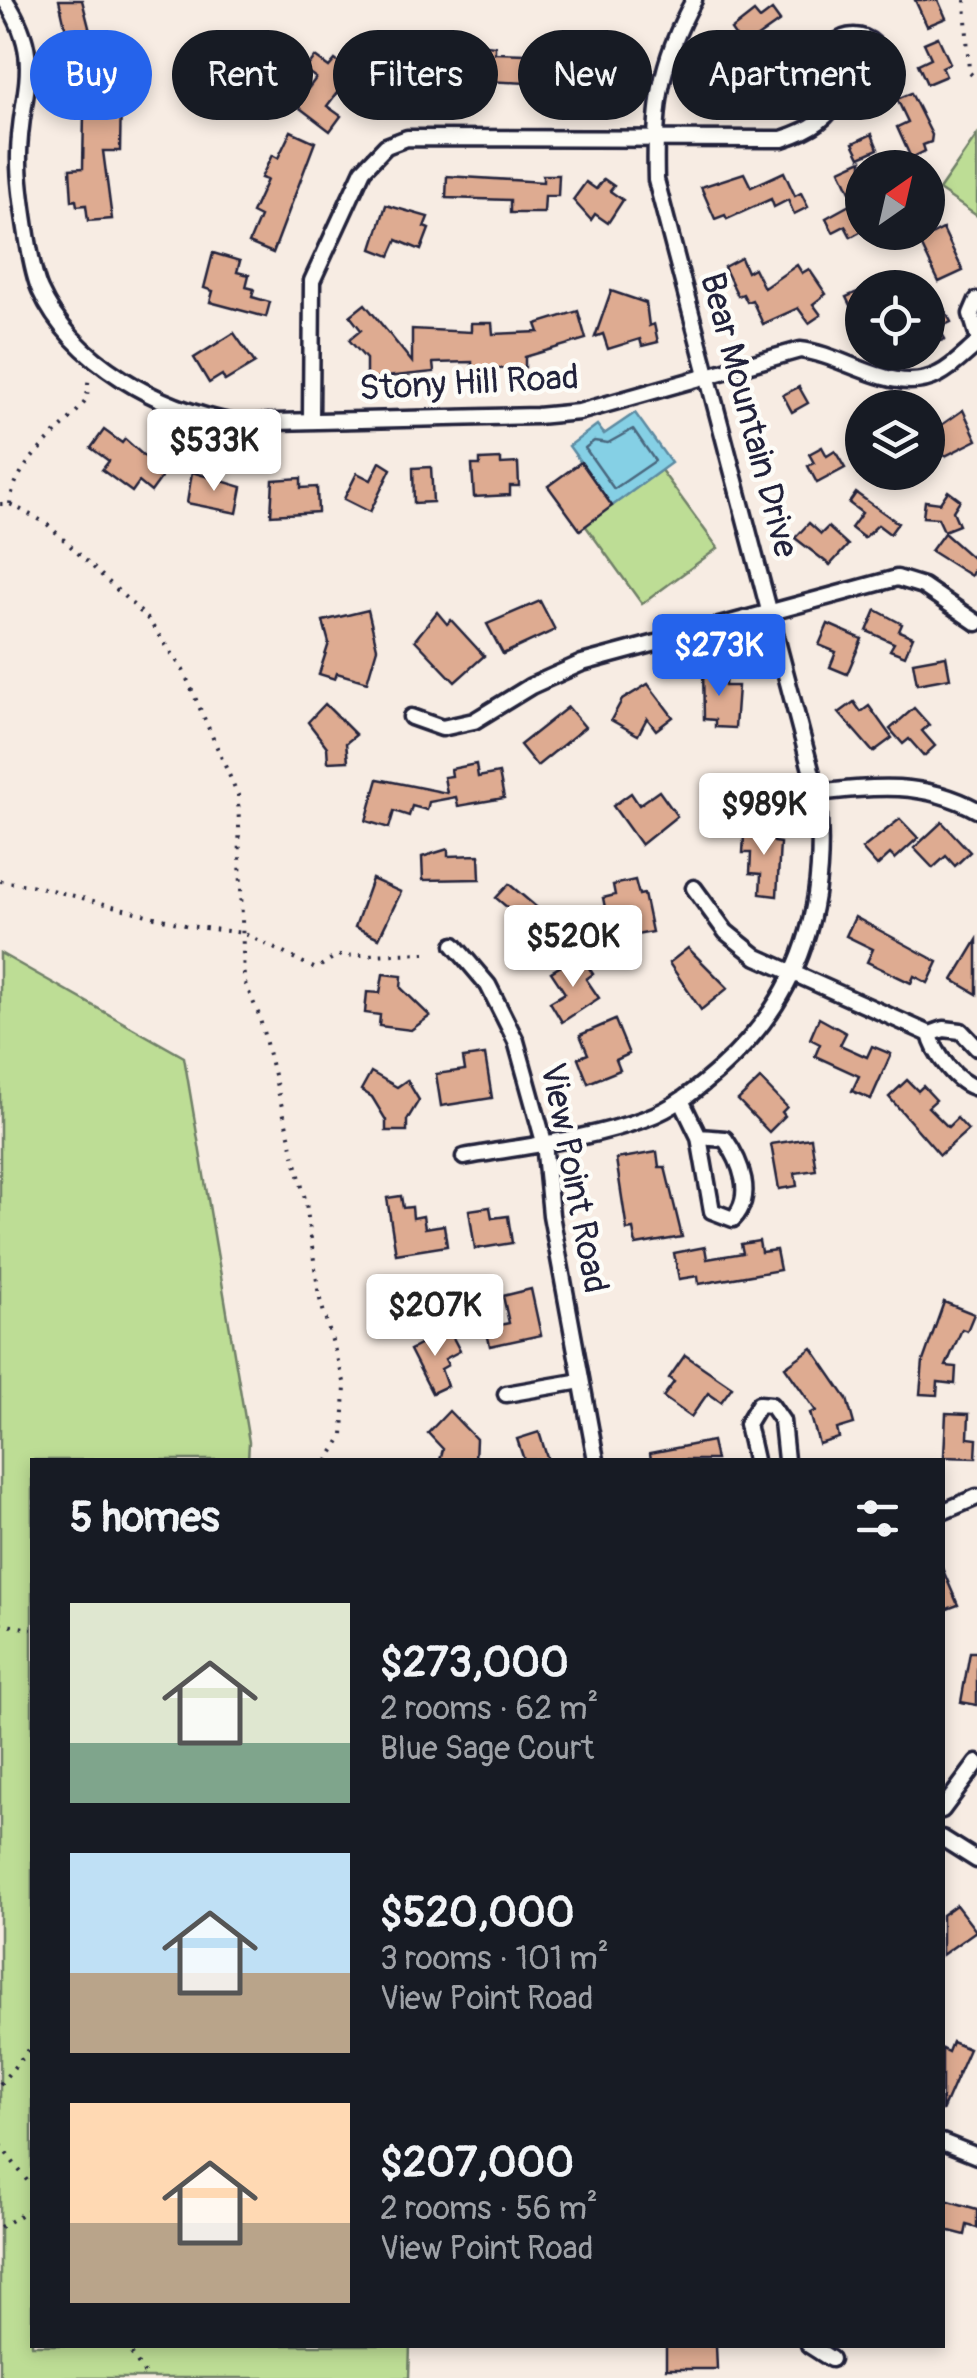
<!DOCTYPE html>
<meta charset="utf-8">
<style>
:root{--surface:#171b24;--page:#242831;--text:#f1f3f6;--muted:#9ea1a6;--accent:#2563eb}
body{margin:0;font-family:Pangolin,sans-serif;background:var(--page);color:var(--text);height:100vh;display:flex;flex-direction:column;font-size:38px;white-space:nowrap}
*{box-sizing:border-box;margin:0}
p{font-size:32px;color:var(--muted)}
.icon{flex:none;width:55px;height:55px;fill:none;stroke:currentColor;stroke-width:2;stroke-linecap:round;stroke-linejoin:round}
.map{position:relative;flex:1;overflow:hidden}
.details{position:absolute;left:30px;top:1458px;width:915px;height:890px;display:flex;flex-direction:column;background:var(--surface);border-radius:0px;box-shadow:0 5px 15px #0003}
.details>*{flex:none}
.hud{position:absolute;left:30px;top:30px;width:918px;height:90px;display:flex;gap:20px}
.needle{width:65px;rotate:34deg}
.buttons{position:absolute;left:845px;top:150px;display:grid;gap:20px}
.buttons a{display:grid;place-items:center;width:100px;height:100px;border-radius:50%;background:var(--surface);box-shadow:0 5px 15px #0003;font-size:50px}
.price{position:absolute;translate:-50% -85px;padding:0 22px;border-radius:10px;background:#fff;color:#222;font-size:32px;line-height:65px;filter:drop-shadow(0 2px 5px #0008)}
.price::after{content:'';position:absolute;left:50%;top:60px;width:30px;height:22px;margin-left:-15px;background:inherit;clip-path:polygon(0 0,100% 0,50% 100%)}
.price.current{background:var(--accent);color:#fff}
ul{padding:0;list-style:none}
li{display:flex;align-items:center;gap:30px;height:250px;padding:0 40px}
li span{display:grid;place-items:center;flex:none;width:280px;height:200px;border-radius:0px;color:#555}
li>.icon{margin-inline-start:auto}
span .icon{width:120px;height:120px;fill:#fffc;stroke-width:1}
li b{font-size:42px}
h2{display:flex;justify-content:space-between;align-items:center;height:120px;padding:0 40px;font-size:42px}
.pill{padding:0 35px;border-radius:45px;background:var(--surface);box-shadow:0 5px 15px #0003;font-size:35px;line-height:90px}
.pill.current{background:var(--accent);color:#fff}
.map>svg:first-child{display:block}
</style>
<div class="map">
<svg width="977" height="2378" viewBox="0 0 977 2378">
<rect width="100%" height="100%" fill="#f7ece3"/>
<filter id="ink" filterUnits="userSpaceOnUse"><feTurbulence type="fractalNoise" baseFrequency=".01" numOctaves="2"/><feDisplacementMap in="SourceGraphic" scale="20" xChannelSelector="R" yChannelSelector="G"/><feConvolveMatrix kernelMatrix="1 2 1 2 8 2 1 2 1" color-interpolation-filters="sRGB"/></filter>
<g filter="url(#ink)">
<g fill="#bddd95" stroke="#708068" stroke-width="2.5">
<polygon points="977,135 977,216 939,190"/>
<polygon points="661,470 718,548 642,604 585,525"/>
<polygon points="0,953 184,1057 249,1442 248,1460 32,1460 32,2345 410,2345 409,2378 0,2378"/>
</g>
<polygon fill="#85d0e5" stroke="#5d8aa1" stroke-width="2.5" points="635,413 671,463 612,506 569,446 597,425 604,434"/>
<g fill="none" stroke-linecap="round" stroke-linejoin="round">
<polygon stroke="#4a687f" stroke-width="2.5" points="633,429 655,461 614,489 585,448 594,441 608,443"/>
</g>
<g fill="#deab91" stroke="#22223b" stroke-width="2.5">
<polygon points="59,0 82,0 92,39 104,36 110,62 75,70"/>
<polygon points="915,0 938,0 946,18 927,26"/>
<polygon points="772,10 780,21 743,47 731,30 754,12 760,19"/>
<polygon points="398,32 408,55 396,60 426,80 417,94 392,77 382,82 367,51"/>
<polygon points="621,35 627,51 617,54 624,71 600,80 595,67 579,72 574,57"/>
<polygon points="938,37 950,63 942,67 946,76 927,84 918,64 931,58 924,43"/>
<polygon points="463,42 495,46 495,53 555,55 555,78 527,77 527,83 485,81 485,94 471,93 472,71 446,71 446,50 462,50"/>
<polygon points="796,47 806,60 793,69 800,77 794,81 801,91 790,99 770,74"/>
<polygon points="729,55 753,86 736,105 709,76"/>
<polygon points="315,57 329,67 335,60 352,73 327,106 341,116 330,131 296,105 316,78 305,70"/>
<polygon points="76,88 121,96 120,151 103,151 112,219 88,221 86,205 77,206 76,200 72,201 70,169 83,168 84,112 75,112"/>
<polygon points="911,93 932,135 931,142 923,145 925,151 911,158 897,127 908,122 897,99"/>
<polygon points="291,131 315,142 273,253 249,243 260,217 252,213 267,180 261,178 272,155 278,158"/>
<polygon points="872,134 878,149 860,157 853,143"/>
<polygon points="862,160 862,231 851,237 845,226 833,232 826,218 855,202 840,170"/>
<polygon points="784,172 795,196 801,193 808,207 794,214 788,200 774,207 771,199 727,219 725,215 715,219 701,187 744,173 751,187"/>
<polygon points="543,175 559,175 558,196 545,196 544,213 510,213 510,200 446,198 447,176 543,182"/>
<polygon points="604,179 614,186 610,191 623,200 608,223 595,214 591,220 573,200 586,182 596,189"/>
<polygon points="386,205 428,217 424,227 429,229 421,250 397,240 390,256 372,249"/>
<polygon points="943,229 963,271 939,282 915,232 931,235"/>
<polygon points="213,253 240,261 237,272 249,275 246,287 254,289 252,297 270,302 266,317 210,302 213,291 204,288"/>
<polygon points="741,258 747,272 754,268 764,288 797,265 802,273 809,269 826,294 813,304 821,315 809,323 798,308 763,324 752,300 747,302 743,294 738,296 724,267"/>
<polygon points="862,290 862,330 846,297"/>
<polygon points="611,291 646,303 649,326 654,324 658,342 642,346 640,339 608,349 603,334 595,337"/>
<polygon points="938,297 951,322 939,328 945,339 928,347 928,302"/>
<polygon points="365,304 412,362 412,329 471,332 471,323 492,323 493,334 539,332 536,324 578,311 586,339 525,357 525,367 472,371 472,362 433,363 434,372 366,379 366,359 349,340 361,330 350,316"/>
<polygon points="234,333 255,363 225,381 222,375 209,383 194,358"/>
<polygon points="799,387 808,403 792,412 783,395"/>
<polygon points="963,410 977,440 945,456 933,431"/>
<polygon points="104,430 122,443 125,439 164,474 151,492 139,482 132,492 102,470 109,461 91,448"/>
<polygon points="822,447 827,456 835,451 845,468 817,483 808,466 814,463 809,454"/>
<polygon points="501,459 501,464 518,463 519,486 510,486 510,495 474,497 472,465 480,465 480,460"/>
<polygon points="380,462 391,469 370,512 344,499 357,473 371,480"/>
<polygon points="581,462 612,506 580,530 548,486"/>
<polygon points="431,467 433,502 414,503 413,468"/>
<polygon points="192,472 242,487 237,513 187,503"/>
<polygon points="301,478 301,488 317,487 318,512 271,515 273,480"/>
<polygon points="948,491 960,500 953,511 959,525 944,531 938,518 923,517 925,501 940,503"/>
<polygon points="856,493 898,523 890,534 878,525 864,538 851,528 862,513 849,503"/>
<polygon points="809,523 821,534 828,527 848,545 830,565 795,538"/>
<polygon points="944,533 977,562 971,576 931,551"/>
<polygon points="540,601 555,630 503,654 487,624"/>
<polygon points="368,610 377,648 367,682 337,673 335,679 319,674 329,643 323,621"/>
<polygon points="876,610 902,624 899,631 913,637 905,656 890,650 894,643 867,631"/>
<polygon points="437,612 447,624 451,620 484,656 455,682 415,640"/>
<polygon points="828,624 862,639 847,674 830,667 836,652 819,645"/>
<polygon points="946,656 950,678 917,684 913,662"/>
<polygon points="703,668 726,670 725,686 738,686 735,728 715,727 715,720 704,719"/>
<polygon points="648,684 673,717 656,730 647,718 638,735 611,720 622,700"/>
<polygon points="854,702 861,712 869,706 892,738 873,752 839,713"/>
<polygon points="325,704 356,735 346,743 348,761 328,762 327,747 308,722"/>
<polygon points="568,707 585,727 537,766 520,745"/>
<polygon points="914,708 929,725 922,731 935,746 924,756 909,739 903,744 890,729"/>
<polygon points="476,764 478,777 499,773 504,798 458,806 456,797 429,802 427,810 412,806 409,816 394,811 389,828 366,821 378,779 447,793 444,777 452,776 451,769"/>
<polygon points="659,791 677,816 641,845 613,806 631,793 639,805"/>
<polygon points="900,819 918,838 895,859 890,854 877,866 862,849"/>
<polygon points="942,822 970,852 955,866 946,856 933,868 914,848"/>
<polygon points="753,827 775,828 774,842 780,843 777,896 760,894 761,874 750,873 751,853 743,853 744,836 752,837"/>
<polygon points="448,849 448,856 479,855 480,879 423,880 422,857"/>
<polygon points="372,879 401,892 379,938 355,927"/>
<polygon points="635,880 639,895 644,894 652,932 631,936 627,918 620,919 619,914 607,917 603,898 615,895 613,885"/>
<polygon points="509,884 548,917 533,935 512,922 508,908 496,898"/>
<polygon points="855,917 938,962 928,983 914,976 911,983 867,962 873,949 846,936"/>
<polygon points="977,940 977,994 953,980"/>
<polygon points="688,948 728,988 701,1010 669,963"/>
<polygon points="573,959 578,967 585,962 593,974 586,979 599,998 562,1022 550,1002 565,993 551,972"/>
<polygon points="383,974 402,976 401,988 430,1016 411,1030 379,1026 380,1015 365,1013 367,992 380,993"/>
<polygon points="819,1018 846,1033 840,1045 867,1057 872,1046 891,1054 871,1099 852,1091 859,1076 815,1056 820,1044 810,1039"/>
<polygon points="615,1020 629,1054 616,1060 620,1070 588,1083 578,1058 588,1054 580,1035"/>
<polygon points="485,1055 492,1098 441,1106 436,1074 465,1070 463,1058"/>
<polygon points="371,1072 397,1087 407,1080 419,1100 407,1120 407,1131 386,1131 386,1120 372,1097 361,1090"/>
<polygon points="760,1079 787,1107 782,1112 785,1116 769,1132 738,1100"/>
<polygon points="907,1080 918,1091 923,1086 936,1100 928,1107 948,1127 957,1118 968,1130 940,1155 889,1097"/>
<polygon points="811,1138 816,1170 795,1173 797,1186 779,1189 771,1144"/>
<polygon points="657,1152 659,1167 665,1167 682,1237 636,1245 633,1229 627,1230 616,1159"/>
<polygon points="401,1196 403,1208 412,1207 413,1218 423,1216 425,1228 444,1225 447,1246 396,1254 387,1198"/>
<polygon points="490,1207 492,1218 508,1216 512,1243 475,1249 469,1210"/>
<polygon points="759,1241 761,1252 776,1250 780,1270 699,1284 698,1276 679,1279 674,1253 705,1247 707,1259 743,1253 741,1244"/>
<polygon points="531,1289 541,1335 490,1346 486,1328 509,1323 503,1296"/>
<polygon points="944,1302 974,1314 967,1331 962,1329 946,1366 956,1367 955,1384 938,1382 937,1395 920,1394 923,1361"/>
<polygon points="449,1330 460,1351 445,1359 448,1365 441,1369 447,1386 432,1393 410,1350"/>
<polygon points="812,1348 847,1399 854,1424 837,1429 839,1438 819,1444 810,1413 816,1411 785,1367"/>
<polygon points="685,1355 732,1387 721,1402 708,1393 691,1417 663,1397 674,1382 669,1378"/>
<polygon points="449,1411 476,1439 475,1460 440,1460 443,1449 428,1433"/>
<polygon points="946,1413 969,1414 968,1438 977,1439 976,1458 944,1457"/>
<polygon points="539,1432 548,1460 524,1460 517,1439"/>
<polygon points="712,1441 716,1460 651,1460 650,1453"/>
<polygon points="942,1568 958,1605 942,1611"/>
<polygon points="970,1652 977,1652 977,1705 961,1702"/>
<polygon points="956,1905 976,1931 942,1955 942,1915"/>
<polygon points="952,2042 969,2049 942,2111 942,2049 948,2052"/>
<polygon points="942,2199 977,2209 977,2228 967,2225 965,2235 942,2229"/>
<polygon points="666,2345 716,2345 717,2369 666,2369"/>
</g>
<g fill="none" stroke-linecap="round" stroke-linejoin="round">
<defs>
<g id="street">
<path d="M5,0C48,64 17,96 19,162C19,187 30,268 40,290C73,363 160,409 235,423L537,416L579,412L800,350C844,354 895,398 939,374C953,367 965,354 977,344"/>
<circle cx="854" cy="64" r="28"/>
<polyline points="977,300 971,314 977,334"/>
<path d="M311,419L312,281L363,170L386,146L407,138L782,139C813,129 828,119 844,91"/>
<polyline points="411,717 442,728 474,721 531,686 582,663 897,578 923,586 977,623"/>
<path d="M817,793C874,786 924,781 977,810"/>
<polyline points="694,888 726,932 757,957 930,1034 944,1029 961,1031 977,1048"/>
<polyline points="454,945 488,985 516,1041 544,1142 551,1215 596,1460"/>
<path d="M930,1034C934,1053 957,1084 977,1088"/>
<path d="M682,1102L699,1137L712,1211L733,1219C755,1196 741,1162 725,1139L699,1137"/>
<path d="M464,1157C524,1146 587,1140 644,1119C675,1108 696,1090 720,1069C804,994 829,901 817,793L656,180C654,109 659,63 694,0"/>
<polyline points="506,1394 581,1381"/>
<polyline points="755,1460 747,1424 759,1404 771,1405 782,1421 786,1460"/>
<polyline points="942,1512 977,1497"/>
<polyline points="942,1810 977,1763"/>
<polyline points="942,1838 977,1860"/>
<polyline points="942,2142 977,2156"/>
<polyline points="809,2345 831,2359"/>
</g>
</defs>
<use href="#street" stroke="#22223b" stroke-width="21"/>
<g stroke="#22223b" stroke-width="4" stroke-dasharray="2.5 8" stroke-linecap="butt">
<polyline points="965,0 969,72 977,80"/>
<polyline points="0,504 10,504 46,523 147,618 183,670 238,795 244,981 259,1015 306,1203 319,1296 345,1385 343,1436 328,1460"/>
<path d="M10,504C14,462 59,435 84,403C90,395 86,384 90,374"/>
<polyline points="0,881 36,886 189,926 243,933 316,969 336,956 425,953"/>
<polyline points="0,1624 32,1629"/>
<polyline points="0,2084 32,2046"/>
<polyline points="0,2145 32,2187"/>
<polyline points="0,2227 32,2208"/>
<polyline points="126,2345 147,2378"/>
</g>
<use href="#street" stroke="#fdfcf7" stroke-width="14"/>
</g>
</g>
<g text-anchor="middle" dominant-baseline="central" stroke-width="9" stroke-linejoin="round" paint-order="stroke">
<g font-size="35" fill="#22223b" stroke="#fdfcf7">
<text transform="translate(469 383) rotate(-3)">Stony Hill Road</text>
<text transform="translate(749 415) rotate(75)">Bear Mountain Drive</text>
<text transform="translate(574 1178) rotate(79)">View Point Road</text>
</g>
</g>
</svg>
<div class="buttons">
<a><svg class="needle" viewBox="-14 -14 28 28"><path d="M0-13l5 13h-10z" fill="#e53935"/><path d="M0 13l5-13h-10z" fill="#9ea1a6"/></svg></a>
<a><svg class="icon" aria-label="locate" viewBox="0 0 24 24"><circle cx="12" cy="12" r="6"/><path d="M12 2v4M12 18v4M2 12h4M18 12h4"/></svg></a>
<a><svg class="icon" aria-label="layers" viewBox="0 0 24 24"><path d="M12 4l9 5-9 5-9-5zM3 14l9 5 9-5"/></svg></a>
</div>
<b class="price" style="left:214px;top:494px">$533K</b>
<b class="price current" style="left:719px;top:699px">$273K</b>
<b class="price" style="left:764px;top:858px">$989K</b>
<b class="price" style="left:573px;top:990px">$520K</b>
<b class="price" style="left:435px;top:1359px">$207K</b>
<div class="hud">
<a class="pill current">Buy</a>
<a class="pill">Rent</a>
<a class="pill">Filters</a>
<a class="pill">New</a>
<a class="pill">Apartment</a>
</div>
<section class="details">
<h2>5 homes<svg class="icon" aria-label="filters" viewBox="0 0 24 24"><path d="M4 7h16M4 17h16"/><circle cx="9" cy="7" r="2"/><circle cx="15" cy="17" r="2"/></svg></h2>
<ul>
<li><span style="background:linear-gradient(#dfe7d0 70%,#7fa58c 0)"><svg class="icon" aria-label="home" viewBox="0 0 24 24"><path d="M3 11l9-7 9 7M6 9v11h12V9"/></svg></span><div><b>$273,000</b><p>2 rooms · 62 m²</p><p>Blue Sage Court</p></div></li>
<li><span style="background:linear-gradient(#bfe0f5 60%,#b9a48a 0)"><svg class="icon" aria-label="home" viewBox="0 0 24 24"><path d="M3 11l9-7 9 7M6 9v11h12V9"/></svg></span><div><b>$520,000</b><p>3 rooms · 101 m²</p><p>View Point Road</p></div></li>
<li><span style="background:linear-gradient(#ffd9b3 60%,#b9a48a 0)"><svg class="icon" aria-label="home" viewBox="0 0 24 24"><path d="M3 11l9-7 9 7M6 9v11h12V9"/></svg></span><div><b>$207,000</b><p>2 rooms · 56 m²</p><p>View Point Road</p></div></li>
</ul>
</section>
</div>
